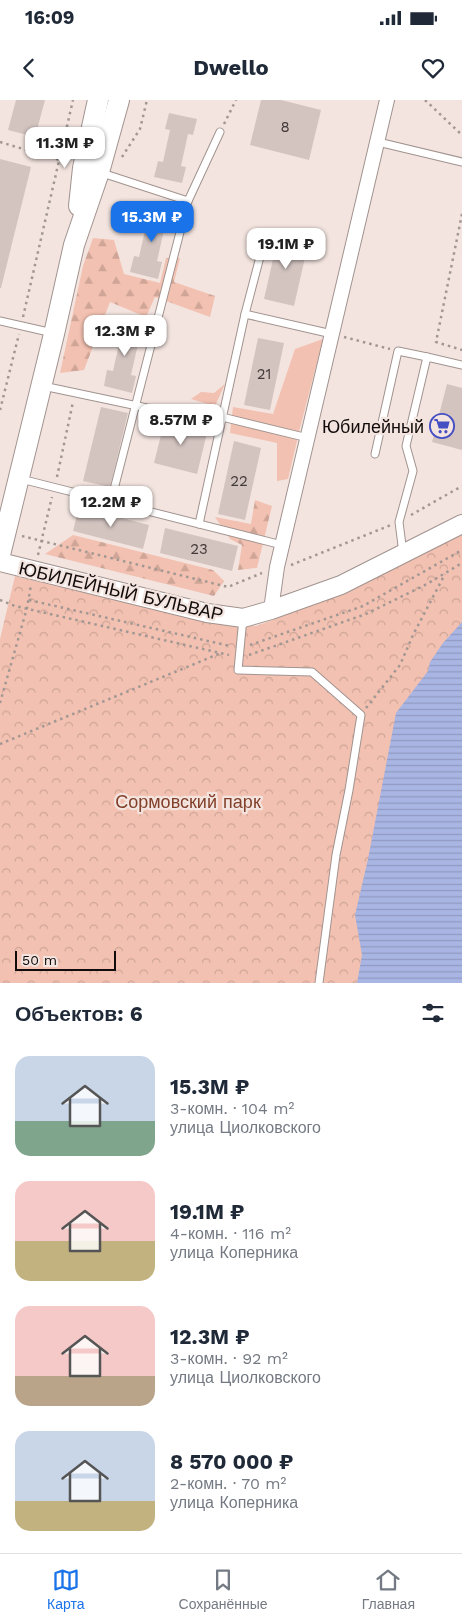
<!DOCTYPE html>
<html lang="ru">
<meta charset="utf-8">
<style>
:root{--surface:#fff;--page:#f2f2f3;--text:#1f2937;--muted:#747a83;--line:#e0e1e3;--accent:#1a73e8}
body{margin:0;font-family:"Work Sans",sans-serif;background:var(--page);color:var(--text);height:100vh;display:flex;flex-direction:column;font-size:19px;white-space:nowrap}
*{box-sizing:border-box;margin:0}
p{font-size:16px;color:var(--muted)}
.icon{flex:none;width:28px;height:28px;fill:none;stroke:currentColor;stroke-width:2;stroke-linecap:round;stroke-linejoin:round}
.map{position:relative;height:883px;overflow:hidden}
.panel{display:flex;flex-direction:column;background:var(--surface);flex:1}
.panel>*{flex:none}
.scale{position:absolute;left:15px;bottom:12px;width:101px;box-sizing:border-box;padding-left:5px;border:2px solid #110c0b;border-top:0;font-size:14px;line-height:18px;white-space:nowrap;color:#110c0b;-webkit-text-stroke:4px #f3e4df;paint-order:stroke}
.price{position:absolute;translate:-50% -42px;padding:0 11px;border-radius:10px;background:#fff;color:#222;font-size:16px;line-height:32px;filter:drop-shadow(0 1px 2px #0008)}
.price::after{content:'';position:absolute;left:50%;top:30px;width:15px;height:11px;margin-left:-8px;background:inherit;clip-path:polygon(0 0,100% 0,50% 100%)}
.price.current{background:var(--accent);color:#fff}
ul{padding:0;list-style:none}
li{display:flex;align-items:center;gap:15px;height:125px;padding:0 15px}
li span{display:grid;place-items:center;flex:none;width:140px;height:100px;border-radius:15px;color:#555}
li>.icon{margin-inline-start:auto}
span .icon{width:60px;height:60px;fill:#fffc;stroke-width:1}
li b{font-size:21px}
h2{display:flex;justify-content:space-between;align-items:center;height:60px;padding:0 15px;font-size:21px}
.status{display:flex;justify-content:space-between;align-items:center;height:35px;padding:0 25px;background:var(--surface);direction:ltr}
.status svg{height:14px;fill:currentColor}
header{display:flex;justify-content:space-between;align-items:center;height:65px;padding:0 15px;background:var(--surface);font-size:22px;font-weight:700}
.dock{display:flex;justify-content:space-around;align-items:center;height:70px;border-top:1px solid var(--line);background:var(--surface);font-size:14px;color:var(--muted)}
.dock a{display:grid;justify-items:center;gap:2px}
.dock .current{color:var(--accent)}
.map>svg:first-child{display:block}
</style>
<div class="status"><b>16:09</b><svg viewBox="0 0 49 12"><path d="M0 12V9h3v3zM5 12V6h3v6zM10 12V3h3v9zM15 12V0h3v12zM26 1h20v11H26zM47 4h2v5h-2z"/></svg></div>
<header><svg class="icon" aria-label="back" viewBox="0 0 24 24"><path d="M15 5l-7 7 7 7"/></svg>Dwello<svg class="icon" aria-label="heart" viewBox="0 0 24 24"><path d="M12 20l-8-8c-3-5 5-10 8-4 3-6 11-1 8 4z"/></svg></header>
<div class="map">
<svg width="462" height="883" viewBox="0 0 462 883">
<defs>
<pattern id="forest-firs" width="22" height="20" patternUnits="userSpaceOnUse" patternTransform="scale(1.25)"><rect width="22" height="20" fill="#f2c1b1"/><path d="M5 1l3.5 6h-7zM16 11l3.5 6h-7z" fill="#cea597"/></pattern>
<pattern id="park-crowns" width="20" height="18" patternUnits="userSpaceOnUse" patternTransform="scale(1.25)"><rect width="20" height="18" fill="#f2c1b1"/><path d="M2 6a3 3 0 1 1 6 0M12 15a3 3 0 1 1 6 0" fill="none" stroke="#cea597"/></pattern>
<pattern id="water-rules" width="6" height="5" patternUnits="userSpaceOnUse" patternTransform="scale(1.25)"><rect width="6" height="5" fill="#a9b5e3"/><path d="M0 2.5h6" fill="none" stroke="#909ac1"/></pattern>
</defs>
<rect width="100%" height="100%" fill="#f3e4df"/>
<g fill="#f2c1b1">
<polygon points="323,239 300,328 288,379 277,381 277,343 230,333 233,307 273,314 295,249"/>
<polygon points="225,284 215,306 191,299 201,292 214,293"/>
</g>
<g fill="url(#forest-firs)">
<polygon points="93,138 114,140 124,174 160,183 166,158 180,158 174,182 215,196 210,217 155,197 146,217 110,202 84,270 60,273 83,166"/>
<polygon points="255,400 272,406 257,468 238,470 242,445 230,439 215,417 251,424"/>
<polygon points="73,435 213,470 224,481 214,496 45,454"/>
</g>
<polygon fill="url(#park-crowns)" points="462,433 462,883 0,883 0,539 15,476 211,521 256,526 332,498"/>
<polygon fill="url(#water-rules)" points="462,522 462,883 357,883 362,855 355,815 368,759 396,613 428,571 430,562 443,543"/>
<g fill="#d3c4c0">
<polygon points="16,0 45,0 35,37 8,30"/>
<polygon points="261,0 281,0 321,10 309,60 250,45"/>
<polygon points="169,13 197,19 193,35 188,34 181,66 186,67 182,83 154,77 158,61 163,62 170,30 165,29"/>
<polygon points="0,59 31,67 1,188 0,188"/>
<polygon points="145,108 173,114 169,131 164,130 157,161 162,162 158,179 130,172 134,156 139,157 146,126 141,124"/>
<polygon points="279,133 309,140 294,206 264,199"/>
<polygon points="118,222 146,228 143,245 138,244 131,275 136,276 132,293 104,286 107,270 113,271 120,240 115,239"/>
<polygon points="258,238 284,243 270,310 244,305"/>
<polygon points="447,284 462,288 462,350 432,342"/>
<polygon points="101,307 128,313 110,387 83,381"/>
<polygon points="165,319 208,329 197,374 154,363"/>
<polygon points="234,341 261,348 245,420 218,414"/>
<polygon points="79,407 149,425 143,449 73,431"/>
<polygon points="165,428 238,446 232,471 160,453"/>
</g>
<g fill="none" stroke-linecap="round" stroke-linejoin="round">
<defs>
<g id="service">
<polyline points="378,42 462,62"/>
<polyline points="102,73 188,101"/>
<polyline points="245,214 332,234"/>
<polyline points="0,221 53,233"/>
<polyline points="43,286 147,308 222,317 308,338"/>
<polyline points="375,354 398,251 427,257"/>
<polyline points="21,379 282,445"/>
<polyline points="111,401 188,101 220,32"/>
<polyline points="199,424 245,214 266,134"/>
<polyline points="403,453 399,422 413,371 406,346 427,257 462,265"/>
<polyline points="243,518 238,570 312,572 361,615 349,690 336,755 319,883"/>
</g>
<polyline id="minor" points="271,510 277,467 387,0"/>
<polyline id="tertiary" points="0,462 207,513 243,518 271,510 341,485 462,424"/>
<g id="secondary">
<polyline points="79,106 83,68 98,0"/>
<polyline points="0,455 54,234 74,145 99,72 119,0"/>
</g>
</defs>
<use href="#service" stroke="#a1938f" stroke-width="9"/>
<use href="#minor" stroke="#a1938f" stroke-width="16"/>
<use href="#tertiary" stroke="#a1938f" stroke-width="20"/>
<use href="#secondary" stroke="#a1938f" stroke-width="22"/>
<g stroke="#a29793" stroke-width="2.5" stroke-dasharray="2.5 4" stroke-linecap="butt">
<polyline points="425,0 462,35"/>
<polyline points="224,24 236,0"/>
<polyline points="0,42 60,60"/>
<polyline points="122,57 140,29 147,0"/>
<polyline points="462,114 436,242 462,250"/>
<polyline points="23,217 73,0"/>
<polyline points="344,237 390,249"/>
<polyline points="0,310 19,234"/>
<polyline points="57,377 73,302"/>
<polyline points="411,415 462,386"/>
<polyline points="22,436 228,487 262,473"/>
<polyline points="38,455 52,397"/>
<polyline points="291,465 391,425"/>
<polyline points="0,500 15,506 229,555"/>
<polyline points="29,500 230,546"/>
<polyline points="250,545 363,506 462,450"/>
<polyline points="249,555 366,514 427,484 462,463"/>
<polyline points="0,603 27,508 31,485"/>
<polyline points="366,608 400,565 413,535 445,474"/>
<polyline points="0,644 221,553"/>
</g>
<use href="#service" stroke="#fff" stroke-width="7"/>
<use href="#minor" stroke="#fff" stroke-width="14"/>
<use href="#tertiary" stroke="#fff" stroke-width="18"/>
<use href="#secondary" stroke="#fff" stroke-width="20"/>
</g>
<defs>
<symbol id="supermarket-ring" viewBox="-11 -11 22 22"><circle r="9.5" fill="#f3e4df" stroke="#444fc4" stroke-width="1.5"/><path d="M-6-5.5h2.5l.6 2H6L4.5 2H-2.5L-4.4-4H-6ZM-1.5 3.2a1.3 1.3 0 1 0 .1 0ZM3 3.2a1.3 1.3 0 1 0 .1 0Z" fill="#444fc4"/></symbol>
</defs>
<g fill-rule="evenodd">
<use href="#supermarket-ring" x="428" y="312" width="28" height="28"/>
</g>
<g text-anchor="middle" dominant-baseline="central" stroke-width="4.5" stroke-linejoin="round" paint-order="stroke">
<g font-size="15" fill="#423a38">
<text x="285" y="27">8</text>
<text x="264" y="274">21</text>
<text x="239" y="381">22</text>
<text x="199" y="449">23</text>
</g>
<g font-size="18" fill="#110c0b" stroke="#f3e4df" text-anchor="end">
<text x="424" y="326">Юбилейный</text>
</g>
<g font-size="18" fill="#110c0b" stroke="#f3e4df">
<text transform="translate(121 491) rotate(13)">ЮБИЛЕЙНЫЙ БУЛЬВАР</text>
</g>
<g font-size="18" fill="#82402a" stroke="#f3e4df">
<text x="188" y="701">Сормовский парк</text>
</g>
</g>
</svg>
<div class="scale">50 m</div>
<b class="price" style="left:65px;top:69px">11.3M ₽</b>
<b class="price current" style="left:152px;top:143px">15.3M ₽</b>
<b class="price" style="left:286px;top:170px">19.1M ₽</b>
<b class="price" style="left:125px;top:257px">12.3M ₽</b>
<b class="price" style="left:181px;top:346px">8.57M ₽</b>
<b class="price" style="left:111px;top:428px">12.2M ₽</b>
</div>
<section class="panel">
<h2>Объектов: 6<svg class="icon" aria-label="filters" viewBox="0 0 24 24"><path d="M4 7h16M4 17h16"/><circle cx="9" cy="7" r="2"/><circle cx="15" cy="17" r="2"/></svg></h2>
<ul>
<li><span style="background:linear-gradient(#c9d6e8 65%,#7fa58c 0)"><svg class="icon" aria-label="home" viewBox="0 0 24 24"><path d="M3 11l9-7 9 7M6 9v11h12V9"/></svg></span><div><b>15.3M ₽</b><p>3-комн. · 104 m²</p><p>улица Циолковского</p></div></li>
<li><span style="background:linear-gradient(#f6c9c9 60%,#c2b280 0)"><svg class="icon" aria-label="home" viewBox="0 0 24 24"><path d="M3 11l9-7 9 7M6 9v11h12V9"/></svg></span><div><b>19.1M ₽</b><p>4-комн. · 116 m²</p><p>улица Коперника</p></div></li>
<li><span style="background:linear-gradient(#f6c9c9 70%,#b9a48a 0)"><svg class="icon" aria-label="home" viewBox="0 0 24 24"><path d="M3 11l9-7 9 7M6 9v11h12V9"/></svg></span><div><b>12.3M ₽</b><p>3-комн. · 92 m²</p><p>улица Циолковского</p></div></li>
<li><span style="background:linear-gradient(#c9d6e8 70%,#c2b280 0)"><svg class="icon" aria-label="home" viewBox="0 0 24 24"><path d="M3 11l9-7 9 7M6 9v11h12V9"/></svg></span><div><b>8 570 000 ₽</b><p>2-комн. · 70 m²</p><p>улица Коперника</p></div></li>
</ul>
</section>
<nav class="dock">
<a class="current"><svg class="icon" aria-label="map" viewBox="0 0 24 24"><path d="M3 6l6-2 6 2 6-2v14l-6 2-6-2-6 2zM9 4v14M15 6v14"/></svg>Карта</a>
<a><svg class="icon" aria-label="saved" viewBox="0 0 24 24"><path d="M7 4h10v16l-5-4-5 4z"/></svg>Сохранённые</a>
<a><svg class="icon" aria-label="home" viewBox="0 0 24 24"><path d="M3 11l9-7 9 7M6 9v11h12V9"/></svg>Главная</a>
</nav>
